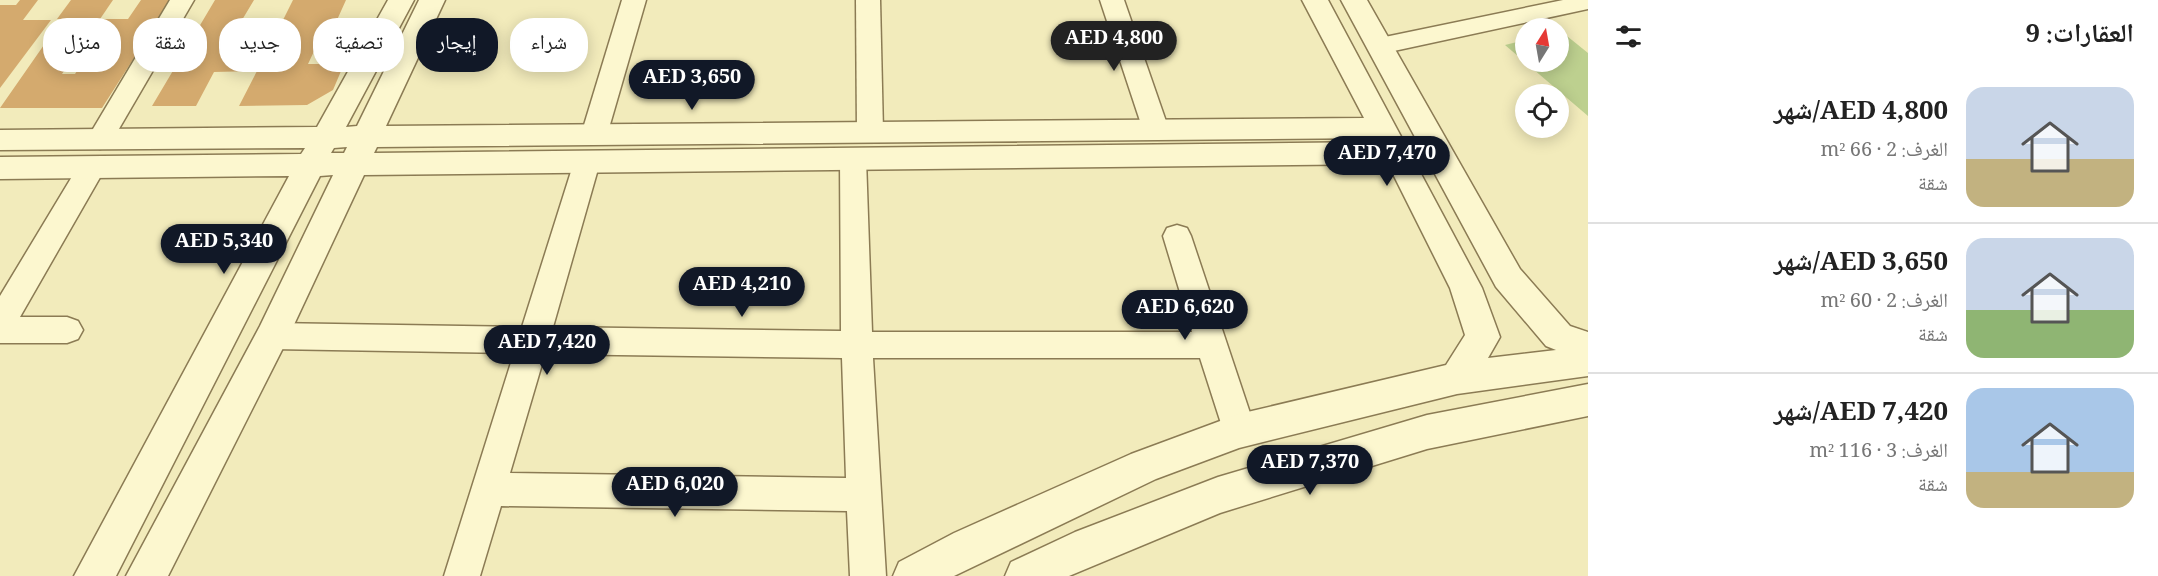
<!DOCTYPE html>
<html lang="ar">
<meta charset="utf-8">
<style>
:root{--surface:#fff;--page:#f2f2f2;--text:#222;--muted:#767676;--line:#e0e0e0;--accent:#111827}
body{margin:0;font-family:Georgia,"Noto Naskh Arabic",serif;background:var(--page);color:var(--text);direction:rtl;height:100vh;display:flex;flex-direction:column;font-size:22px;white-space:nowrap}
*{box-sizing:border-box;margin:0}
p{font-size:20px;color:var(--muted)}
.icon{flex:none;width:33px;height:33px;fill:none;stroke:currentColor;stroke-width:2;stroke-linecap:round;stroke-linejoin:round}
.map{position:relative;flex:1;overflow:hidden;direction:ltr}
.panel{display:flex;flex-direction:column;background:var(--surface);width:570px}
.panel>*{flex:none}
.hud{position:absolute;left:18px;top:18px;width:570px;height:54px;direction:rtl;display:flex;gap:12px}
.needle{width:39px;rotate:11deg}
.buttons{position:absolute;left:1515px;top:18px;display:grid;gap:12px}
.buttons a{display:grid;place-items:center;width:54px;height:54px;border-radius:50%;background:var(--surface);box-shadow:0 3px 15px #0003;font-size:30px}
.price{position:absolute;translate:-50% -51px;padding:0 14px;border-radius:21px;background:var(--accent);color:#fff;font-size:20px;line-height:39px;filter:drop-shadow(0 2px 3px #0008)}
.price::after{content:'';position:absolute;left:50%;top:36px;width:18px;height:14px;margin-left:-9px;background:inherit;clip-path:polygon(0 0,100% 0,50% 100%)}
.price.selected{background:#222;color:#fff}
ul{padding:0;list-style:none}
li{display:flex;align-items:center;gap:18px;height:150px;padding:0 24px}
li+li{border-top:2px solid var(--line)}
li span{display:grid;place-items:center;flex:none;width:168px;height:120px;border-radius:18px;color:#555}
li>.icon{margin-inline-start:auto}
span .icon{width:72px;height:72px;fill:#fffc;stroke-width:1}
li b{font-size:26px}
h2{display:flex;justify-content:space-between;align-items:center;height:72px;padding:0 24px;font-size:26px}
.chip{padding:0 21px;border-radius:24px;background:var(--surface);box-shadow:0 3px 15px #0003;font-size:21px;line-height:54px}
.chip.selected{background:var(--accent);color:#fff}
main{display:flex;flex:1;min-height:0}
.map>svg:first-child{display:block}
</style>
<main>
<section class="panel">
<h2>العقارات: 9<svg class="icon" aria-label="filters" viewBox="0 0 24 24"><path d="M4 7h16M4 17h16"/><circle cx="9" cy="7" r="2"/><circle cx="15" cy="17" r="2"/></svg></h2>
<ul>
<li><span style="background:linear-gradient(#c9d6e8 60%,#c2b280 0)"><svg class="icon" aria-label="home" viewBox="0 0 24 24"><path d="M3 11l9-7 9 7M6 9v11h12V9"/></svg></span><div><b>AED 4,800/شهر</b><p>الغرف: 2 · 66 m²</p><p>شقة</p></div></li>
<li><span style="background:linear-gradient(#c9d6e8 60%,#8fb573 0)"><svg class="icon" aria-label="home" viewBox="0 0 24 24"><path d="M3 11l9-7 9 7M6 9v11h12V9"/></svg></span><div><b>AED 3,650/شهر</b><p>الغرف: 2 · 60 m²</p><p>شقة</p></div></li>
<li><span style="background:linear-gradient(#a9c7e8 70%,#c2b280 0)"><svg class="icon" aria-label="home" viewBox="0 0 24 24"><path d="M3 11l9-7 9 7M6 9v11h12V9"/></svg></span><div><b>AED 7,420/شهر</b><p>الغرف: 3 · 116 m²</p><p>شقة</p></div></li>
</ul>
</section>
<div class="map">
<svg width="1588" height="576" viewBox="0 0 1588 576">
<rect width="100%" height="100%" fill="#f2ebbb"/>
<polygon fill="#bdd08f" points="1562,32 1588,53 1588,116 1505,45 1525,40 1526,62 1558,62 1559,33"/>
<g fill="#d4aa6e">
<polygon points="20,0 38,0 23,20 51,20 0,88 0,5 16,5"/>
<polygon points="71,0 113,0 100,19 57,19"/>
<polygon points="141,0 171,0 102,108 0,108 46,42 84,42 62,74 75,74 96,42 84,42 100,19 128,19"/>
<polygon points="215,0 254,0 242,20 283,20 293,0 346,0 337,20 363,20 352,45 317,45 308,64 344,64 333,90 307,105 239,106 257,71 214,72 196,106 152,106"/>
</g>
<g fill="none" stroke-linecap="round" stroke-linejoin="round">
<defs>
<g id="minor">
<polygon points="170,0 194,0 109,146 100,149 91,146 87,139"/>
<polygon points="622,0 646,0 607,135 603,142 594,144 585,142 581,135"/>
<polygon points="856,0 880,0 883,132 879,139 870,141 861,139 857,132"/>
<polygon points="1100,0 1124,0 1169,130 1165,137 1156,139 1147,137 1143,130"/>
<polygon points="1563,0 1588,0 1588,9 1380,54 1371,52 1368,46 1371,40 1380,38"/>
<path d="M853,149L863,152L866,159L872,332H1192L1163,236L1167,228L1177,225L1187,228L1191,236L1256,431L1251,442L1239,446L1227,442L1200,358H873L886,576H850L847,511L501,506L480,576H444L514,353L272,349L261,345L256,336L261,327L272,323L522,327L574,162L577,155L587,152L597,155L600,162L553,327L841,331L840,159L843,152ZM545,354L842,358L846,478L510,473Z"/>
<polygon points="92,157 102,160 106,167 20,317 67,317 78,321 83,330 78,339 67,343 0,343 0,296 82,160"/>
</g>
<g id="tertiary">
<path d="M388,0H414L346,127L357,126L419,0H445L386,126L1364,118L1302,0H1328L1482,288L1500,337L1488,358L1556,350L1546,346L1496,287L1341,0H1367L1520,269L1570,326L1588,332V376L1457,394L1239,448L1156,479L954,576H893L899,562L954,533L1131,454L1239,414L1446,365L1465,335L1450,288L1388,164L364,175L284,346L168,576H126L260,326L333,175L320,176L116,576H74L289,176L0,179V157L301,154L305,148L0,150V130L317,127ZM1375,138L1377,142L374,153L377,147ZM347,147L344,153H331L334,148Z"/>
<polygon points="1588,384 1588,416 1427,449 1220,513 1069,576 1005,576 1011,562 1075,532 1218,477 1427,415"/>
</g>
</defs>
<use href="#minor" stroke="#8b7b54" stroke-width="3"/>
<use href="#tertiary" stroke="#8b7b54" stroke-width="3"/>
<use href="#minor" fill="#fcf7cf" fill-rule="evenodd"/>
<use href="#tertiary" fill="#fcf7cf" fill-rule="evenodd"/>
</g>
</svg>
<div class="buttons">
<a><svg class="needle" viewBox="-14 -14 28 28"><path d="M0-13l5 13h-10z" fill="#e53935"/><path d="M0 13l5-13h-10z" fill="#767676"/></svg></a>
<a><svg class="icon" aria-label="locate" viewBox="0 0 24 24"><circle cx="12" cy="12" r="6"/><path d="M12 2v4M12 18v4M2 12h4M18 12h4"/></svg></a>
</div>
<b class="price selected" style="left:1114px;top:72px">AED 4,800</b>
<b class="price" style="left:692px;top:111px">AED 3,650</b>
<b class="price" style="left:1387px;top:187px">AED 7,470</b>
<b class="price" style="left:224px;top:275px">AED 5,340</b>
<b class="price" style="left:742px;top:318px">AED 4,210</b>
<b class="price" style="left:1185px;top:341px">AED 6,620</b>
<b class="price" style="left:547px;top:376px">AED 7,420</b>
<b class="price" style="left:1310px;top:496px">AED 7,370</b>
<b class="price" style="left:675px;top:518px">AED 6,020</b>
<div class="hud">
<a class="chip">شراء</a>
<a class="chip selected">إيجار</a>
<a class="chip">تصفية</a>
<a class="chip">جديد</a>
<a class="chip">شقة</a>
<a class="chip">منزل</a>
</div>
</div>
</main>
